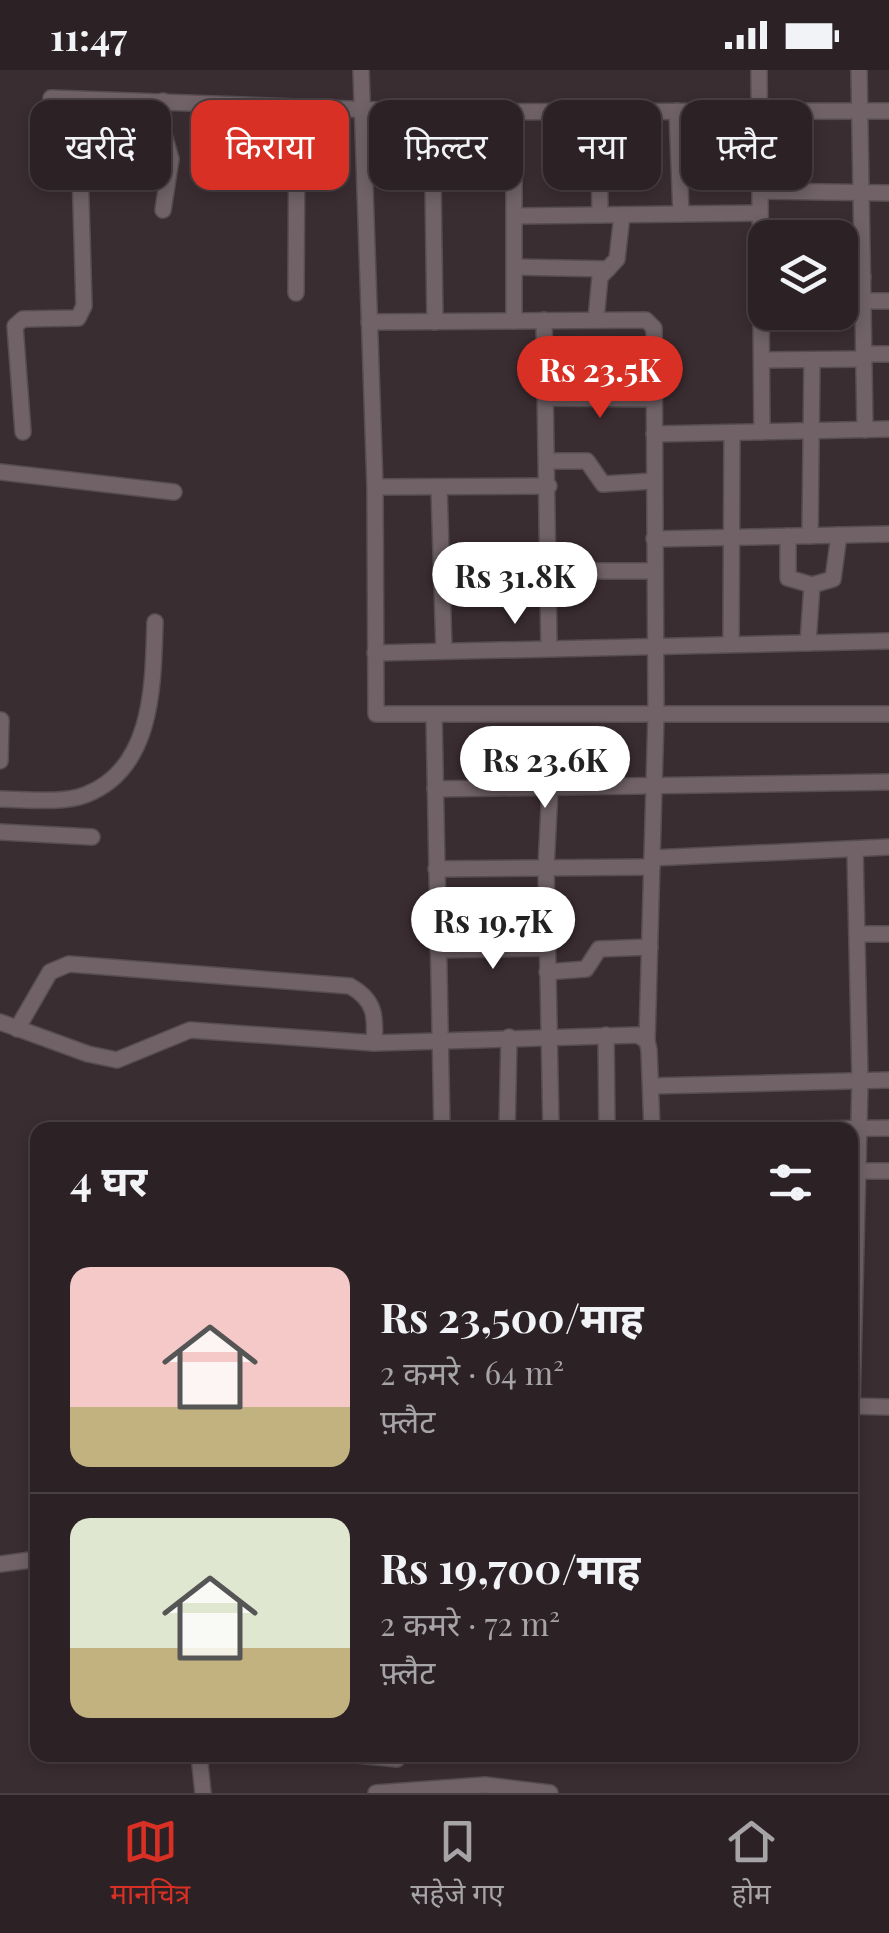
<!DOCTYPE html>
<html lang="hi">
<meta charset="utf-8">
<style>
:root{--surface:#2c2226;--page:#342a2e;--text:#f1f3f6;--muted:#a6a4a7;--line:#483f43;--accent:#d93025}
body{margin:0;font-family:"Playfair Display","Noto Sans Devanagari",serif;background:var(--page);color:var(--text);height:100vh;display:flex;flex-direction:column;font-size:38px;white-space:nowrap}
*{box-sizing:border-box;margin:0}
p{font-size:32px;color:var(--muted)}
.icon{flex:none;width:55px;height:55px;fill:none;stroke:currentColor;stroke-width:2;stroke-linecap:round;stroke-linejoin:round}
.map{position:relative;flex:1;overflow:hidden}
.drawer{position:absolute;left:30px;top:1052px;width:828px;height:640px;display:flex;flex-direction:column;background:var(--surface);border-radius:20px;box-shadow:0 5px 15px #0003,0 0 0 2px var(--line)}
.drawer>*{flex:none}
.guide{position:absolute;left:30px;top:30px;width:830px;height:90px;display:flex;gap:20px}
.buttons{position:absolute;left:748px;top:150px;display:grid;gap:20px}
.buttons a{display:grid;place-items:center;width:110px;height:110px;border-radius:20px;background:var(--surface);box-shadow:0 5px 15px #0003,0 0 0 2px var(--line);font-size:50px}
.price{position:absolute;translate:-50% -85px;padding:0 22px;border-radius:35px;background:#fff;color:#222;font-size:32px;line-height:65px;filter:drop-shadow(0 2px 5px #0008)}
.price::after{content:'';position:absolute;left:50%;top:60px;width:30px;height:22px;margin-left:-15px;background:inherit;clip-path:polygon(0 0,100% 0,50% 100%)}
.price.current{background:var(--accent);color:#fff}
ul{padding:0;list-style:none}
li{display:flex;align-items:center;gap:30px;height:250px;padding:0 40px}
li+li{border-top:2px solid var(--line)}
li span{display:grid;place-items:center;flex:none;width:280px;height:200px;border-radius:20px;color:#555}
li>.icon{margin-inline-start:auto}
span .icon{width:120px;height:120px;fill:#fffc;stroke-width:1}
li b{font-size:42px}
h2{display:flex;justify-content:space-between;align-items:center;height:120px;padding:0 40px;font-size:42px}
.pill{padding:0 35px;border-radius:20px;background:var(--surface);box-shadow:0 5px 15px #0003,0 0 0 2px var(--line);font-size:35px;line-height:90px}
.pill.current{background:var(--accent);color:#fff}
.status{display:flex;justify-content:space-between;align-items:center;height:70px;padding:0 50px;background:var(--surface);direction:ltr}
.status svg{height:28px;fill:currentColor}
.tabs{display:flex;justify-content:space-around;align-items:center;height:140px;border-top:2px solid var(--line);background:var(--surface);font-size:28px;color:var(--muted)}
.tabs a{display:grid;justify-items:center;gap:5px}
.tabs .current{color:var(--accent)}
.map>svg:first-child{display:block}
</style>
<div class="status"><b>11:47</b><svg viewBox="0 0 49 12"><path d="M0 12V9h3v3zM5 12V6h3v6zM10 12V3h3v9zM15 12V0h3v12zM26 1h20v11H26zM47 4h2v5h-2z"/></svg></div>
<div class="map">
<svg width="889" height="1723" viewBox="0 0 889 1723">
<rect width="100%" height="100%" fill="#3a2d32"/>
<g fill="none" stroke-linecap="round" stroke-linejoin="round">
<defs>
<g id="minor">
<polyline points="361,0 375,417 376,644 889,644"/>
<polyline points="759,0 762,362"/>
<polyline points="859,0 865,360"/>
<polyline points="51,28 432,42 889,41"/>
<polyline points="163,31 162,58 171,89 163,140"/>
<polyline points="677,41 681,144"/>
<polyline points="432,42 435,252"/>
<polyline points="599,42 600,145"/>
<polyline points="760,121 889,123"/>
<polyline points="515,146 760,143"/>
<polyline points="515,197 608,199"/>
<polyline points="840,207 863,207"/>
<polyline points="296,223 297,38"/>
<polyline points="863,231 889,231"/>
<polyline points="596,249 600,207 617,189 622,145"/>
<polyline points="544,250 549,578"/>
<polyline points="514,251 514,42"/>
<polyline points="369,252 646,250 654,258 656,644 647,971"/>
<polyline points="864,284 889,284"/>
<polyline points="762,290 864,289"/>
<polyline points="547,328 653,329"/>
<polyline points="23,362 15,256 23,249 78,248 84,236 78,29"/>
<polyline points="654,364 889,359"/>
<polyline points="549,391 587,391 603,414 654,411"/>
<polyline points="0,402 174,422"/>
<polyline points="375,417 549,416"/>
<polyline points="439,417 444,581"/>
<polyline points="788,466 788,508 812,515 808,573"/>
<polyline points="810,466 812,290"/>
<polyline points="654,469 889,464"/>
<polyline points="441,501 655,501"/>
<polyline points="812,515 833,509 839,465"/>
<polyline points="731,574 732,363"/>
<polyline points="375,583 889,571"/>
<polyline points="434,644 442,1060"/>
<polyline points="0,691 1,650"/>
<polyline points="550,718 546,798 551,1060"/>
<polyline points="435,719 889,712"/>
<path d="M0,729C25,729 61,734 85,725C154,699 153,614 155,552"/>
<polyline points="0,762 92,767"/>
<polyline points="652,788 889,777"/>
<polyline points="436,799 652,797"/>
<polyline points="857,864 889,864"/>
<polyline points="438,880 547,878"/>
<polyline points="547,902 586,899 599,879 650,877"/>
<polyline points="0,952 88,984 117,990 190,960 374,973 638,965 647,971 649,980 652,1060"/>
<path d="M17,959L50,902L69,894L350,916C375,930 376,946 374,973"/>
<polyline points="606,965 607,1060"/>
<polyline points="651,1016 889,1010"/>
<polyline points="507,1060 509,967"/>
<polyline points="751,1060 889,1058"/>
<polyline points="850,1101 889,1101"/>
<polyline points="850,1336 889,1337"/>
<polyline points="852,1336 860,1011 855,779"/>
<polyline points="0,1494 38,1489"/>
<polyline points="199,1685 203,1723"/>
<polyline points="357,1685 397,1689"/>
<polyline points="376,1723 485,1715 550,1723"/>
</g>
</defs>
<use href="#minor" stroke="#564d50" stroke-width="18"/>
<use href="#minor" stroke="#706267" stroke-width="15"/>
</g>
</svg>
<div class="buttons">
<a><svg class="icon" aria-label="layers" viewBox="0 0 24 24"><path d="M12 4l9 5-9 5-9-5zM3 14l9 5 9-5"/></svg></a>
</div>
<b class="price current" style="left:600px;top:351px">Rs 23.5K</b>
<b class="price" style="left:515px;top:557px">Rs 31.8K</b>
<b class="price" style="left:545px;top:741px">Rs 23.6K</b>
<b class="price" style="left:493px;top:902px">Rs 19.7K</b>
<div class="guide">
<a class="pill">खरीदें</a>
<a class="pill current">किराया</a>
<a class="pill">फ़िल्टर</a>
<a class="pill">नया</a>
<a class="pill">फ़्लैट</a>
</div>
<section class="drawer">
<h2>4 घर<svg class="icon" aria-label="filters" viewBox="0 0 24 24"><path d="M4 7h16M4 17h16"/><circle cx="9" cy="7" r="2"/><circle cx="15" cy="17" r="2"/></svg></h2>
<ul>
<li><span style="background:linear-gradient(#f6c9c9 70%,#c2b280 0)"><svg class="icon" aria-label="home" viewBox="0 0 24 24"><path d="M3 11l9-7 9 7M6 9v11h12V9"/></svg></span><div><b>Rs 23,500/माह</b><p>2 कमरे · 64 m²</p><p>फ़्लैट</p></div></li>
<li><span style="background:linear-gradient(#dfe7d0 65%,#c2b280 0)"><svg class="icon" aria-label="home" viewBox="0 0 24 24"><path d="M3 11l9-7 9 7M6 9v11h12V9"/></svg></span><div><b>Rs 19,700/माह</b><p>2 कमरे · 72 m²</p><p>फ़्लैट</p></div></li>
</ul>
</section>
</div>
<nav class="tabs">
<a class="current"><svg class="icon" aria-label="map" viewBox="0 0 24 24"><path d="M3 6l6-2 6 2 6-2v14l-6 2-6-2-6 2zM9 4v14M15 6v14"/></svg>मानचित्र</a>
<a><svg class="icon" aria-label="saved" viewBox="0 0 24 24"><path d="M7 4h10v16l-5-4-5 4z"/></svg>सहेजे गए</a>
<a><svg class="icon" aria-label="home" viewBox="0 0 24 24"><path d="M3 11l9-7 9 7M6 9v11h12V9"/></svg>होम</a>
</nav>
